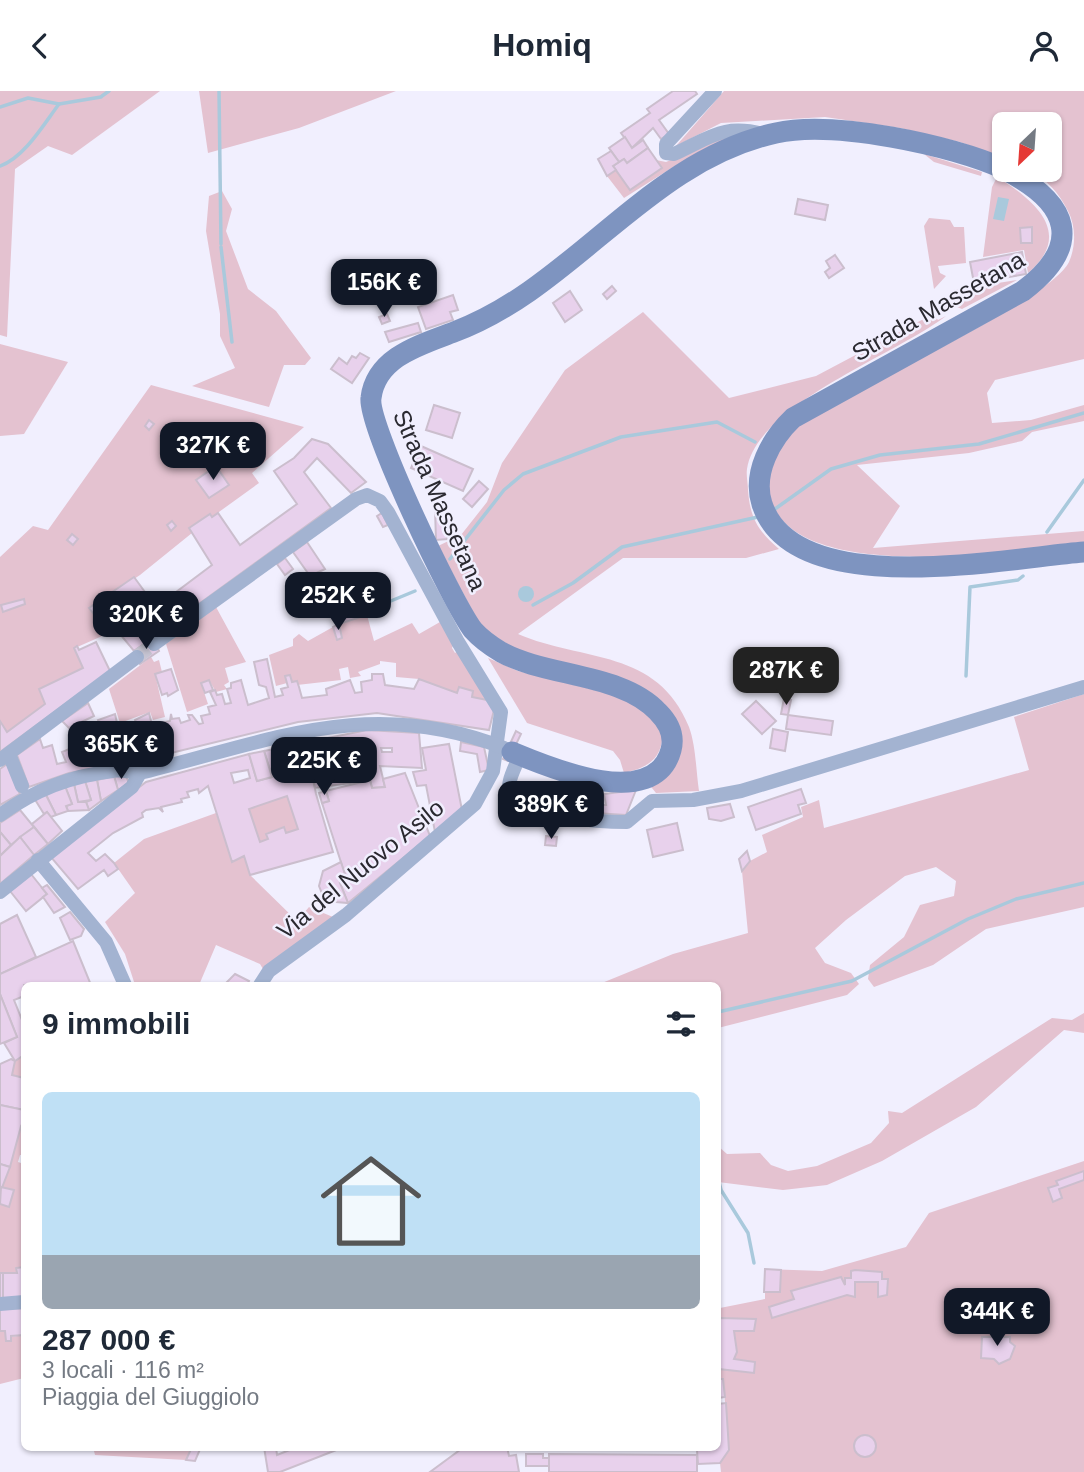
<!DOCTYPE html>
<html lang="it">
<meta charset="utf-8">
<style>
:root{--surface:#fff;--page:#f6f6f7;--text:#1f2937;--muted:#747a83;--accent:#111827}
body{margin:0;font-family:Arial,sans-serif;background:var(--page);color:var(--text);height:100vh;display:flex;flex-direction:column;font-size:26px;white-space:nowrap}
*{box-sizing:border-box;margin:0}
p{font-size:23px;color:var(--muted)}
.icon{flex:none;width:38px;height:38px;fill:none;stroke:currentColor;stroke-width:2;stroke-linecap:round;stroke-linejoin:round}
.map{position:relative;flex:1;overflow:hidden}
.details{position:absolute;left:21px;top:891px;width:700px;height:469px;display:flex;flex-direction:column;background:var(--surface);border-radius:10px;box-shadow:0 2px 5px #0004}
.details>*{flex:none}
.needle{width:46px;rotate:205deg}
.fabs{position:absolute;left:992px;top:21px;display:grid;gap:14px}
.fabs a{display:grid;place-items:center;width:70px;height:70px;border-radius:10px;background:var(--surface);box-shadow:0 2px 5px #0004;font-size:35px}
.price{position:absolute;translate:-50% -60px;padding:0 16px;border-radius:14px;background:var(--accent);color:#fff;font-size:23px;line-height:46px;filter:drop-shadow(0 2px 4px #0008)}
.price::after{content:'';position:absolute;left:50%;top:42px;width:21px;height:16px;margin-left:-10px;background:inherit;clip-path:polygon(0 0,100% 0,50% 100%)}
.price.selected{background:#222;color:#fff}
ul{padding:0;list-style:none}
li{display:grid;align-content:center;gap:14px;height:371px;padding:0 21px}
li span{display:grid;place-items:center;height:217px;border-radius:10px;color:#555}
li>.icon{margin-inline-start:auto}
span .icon{width:126px;height:126px;fill:#fffc;stroke-width:1}
li b{font-size:30px}
h2{display:flex;justify-content:space-between;align-items:center;height:84px;padding:0 21px;font-size:30px}
header{display:flex;justify-content:space-between;align-items:center;height:91px;padding:0 21px;background:var(--surface);font-size:32px;font-weight:700}
.map>svg:first-child{display:block}
</style>
<header><svg class="icon" aria-label="back" viewBox="0 0 24 24"><path d="M15 5l-7 7 7 7"/></svg>Homiq<svg class="icon" aria-label="person" viewBox="0 0 24 24"><circle cx="12" cy="8" r="4"/><path d="M4 21q1-7 8-7t8 7"/></svg></header>
<div class="map">
<svg width="1084" height="1381" viewBox="0 0 1084 1381">
<rect width="100%" height="100%" fill="#f1effe"/>
<g fill="#e4c2d0">
<polygon points="0,0 160,0 72,64 48,55 15,78 7,246 0,244"/>
<polygon points="199,0 396,0 299,37 208,62"/>
<path d="M724,0H1084V268L995,289L987,302L992,332L1031,329L1084,314V330L1032,341L1022,350L969,362L857,374L900,415L873,457L1084,440V454C1016,459 781,498 769,399C766,371 784,344 806,327C816,318 831,313 843,307C884,285 1053,205 1069,171C1076,155 1076,135 1068,120C1059,102 1047,88 1028,79H1050V33H1004V67L960,51L900,37L825,26L721,32L676,55Z"/>
<polygon points="723,47 732,47 678,73 624,107 607,85 616,79 630,99 662,77 656,69 666,71"/>
<polygon points="924,63 982,81 981,85 934,71"/>
<path d="M997,86C1036,110 1074,143 1028,182L1024,159L983,166L992,96Z"/>
<polygon points="222,100 232,118 226,140 248,198 276,220 311,267 305,274 284,274 269,316 192,295 235,277 220,245 220,223 206,140 209,105"/>
<polygon points="929,127 950,129 954,136 964,136 966,172 938,175 940,182 946,185 934,198 924,135"/>
<polygon points="1017,189 962,218 952,214 953,199"/>
<path d="M643,221L729,307L816,285L933,223L938,229L946,225C897,263 756,314 747,378C746,384 748,393 748,399C750,427 758,440 779,458L746,467H623L518,543C583,571 657,557 689,636C696,655 696,680 699,700L656,702L648,692C677,677 686,667 678,634L516,559L481,536L438,455L461,444L487,411L502,372L565,279Z"/>
<polygon points="0,253 68,271 24,343 0,345"/>
<polygon points="151,294 304,336 252,382 259,392 212,426 209,423 190,437 192,442 140,484 90,517 109,542 75,557 83,577 39,598 45,613 7,641 0,630 0,466 33,435 48,439"/>
<polygon points="216,516 246,571 225,577 229,591 224,594 227,598 216,601 209,589 201,592 208,613 187,621 166,553"/>
<polygon points="367,524 374,550 412,532 419,543 440,531 454,552 452,557 455,562 458,560 487,609 472,606 473,600 460,596 457,602 419,588 396,586 396,572 380,570 380,573 358,581 361,585 350,587 348,576 339,578 341,589 297,594 292,591 290,584 285,585 287,592 276,595 269,564 293,555 293,548 299,543 308,550 333,536 336,548 342,547 339,533"/>
<polygon points="151,566 154,571 159,569 162,581 155,583 165,626 153,629 150,621 120,632 109,598"/>
<path d="M488,567L518,580L615,604L643,615L663,641C662,668 649,676 624,682L620,669L613,660L527,632Z"/>
<polygon points="1084,603 1084,816 986,838 933,874 874,896 868,888 870,874 904,846 920,814 954,805 956,790 936,776 905,785 846,829 815,857 825,872 851,882 859,893 847,904 718,937 718,894 597,894 673,863 748,842 742,780 750,770 767,761 762,744 803,726 801,716 819,709 824,737 1029,679 1014,626"/>
<polygon points="287,705 298,738 286,742 283,737 267,742 268,748 260,751 249,718"/>
<polygon points="216,722 232,770 244,765 250,784 297,830 309,816 333,826 263,878 260,873 216,854 199,894 135,894 125,863 105,831 135,802 114,772 144,748"/>
<polygon points="1084,922 1084,942 1064,939 976,1016 882,1070 827,1094 783,1099 718,1091 718,1055 727,1063 760,1062 771,1074 788,1080 817,1075 871,1052 889,1032 888,1020 902,1022 1052,927 1072,929"/>
<polygon points="24,964 24,987 12,984 15,970"/>
<polygon points="21,1035 24,1036 24,1064 20,1064 18,1071 24,1073 24,1183 23,1176 17,1177 17,1182 0,1182 0,1113 9,1115 1,1096"/>
<polygon points="1084,1070 1084,1381 721,1381 720,1372 729,1358 723,1288 719,1288 720,1217 765,1208 765,1178 822,1180 906,1156 929,1122"/>
<polygon points="0,1240 5,1240 6,1250 11,1250 11,1246 24,1244 24,1287 0,1293"/>
<polygon points="93,1356 195,1356 192,1357 186,1369 95,1364"/>
</g>
<g fill="#a9c9dc">
<polygon points="998,106 1009,108 1004,130 993,128"/>
<circle cx="526" cy="503" r="8"/>
</g>
<g fill="none" stroke-linecap="round" stroke-linejoin="round">
<g stroke="#a9c9dc" stroke-width="3.5">
<polyline points="219,0 221,153"/>
<polyline points="102,5 109,0"/>
<polyline points="0,16 28,7 59,13 101,6"/>
<path d="M0,75C24,67 44,33 59,13"/>
<polyline points="221,156 232,251"/>
<polyline points="775,418 831,378 880,364 979,353 1084,322"/>
<polyline points="1047,441 1084,389"/>
<polyline points="450,468 504,399 523,383 621,346 717,331 755,351"/>
<polyline points="533,514 573,492 622,456 758,426"/>
<polyline points="369,519 415,500"/>
<polyline points="966,585 970,496 1018,489 1023,485"/>
<polyline points="718,921 852,890 968,828 1016,808 1084,792"/>
<polyline points="718,1087 721,1099 748,1142 754,1172"/>
</g>
</g>
<g fill="#e8d1ec" stroke="#cbbecd" stroke-width="2" fill-rule="evenodd">
<polygon points="673,0 695,0 697,3 659,29 669,43 661,48 653,37 632,57 621,42 650,22 647,18"/>
<polygon points="625,46 632,57 643,49 648,57 627,72 624,68 619,71 609,57"/>
<polygon points="648,57 662,77 630,99 613,75 624,68 627,72"/>
<polygon points="611,60 619,71 613,75 616,79 607,85 598,68"/>
<polygon points="798,108 828,114 825,129 795,123"/>
<polygon points="1032,136 1032,152 1021,152 1020,137"/>
<polygon points="1022,161 1026,183 974,192 970,171"/>
<polygon points="835,164 844,177 829,187 825,181 830,177 826,170"/>
<polygon points="612,195 616,200 607,208 603,203"/>
<polygon points="570,200 582,219 565,231 553,212"/>
<polygon points="453,204 458,219 450,221 453,229 426,238 418,216"/>
<polygon points="387,223 390,230 382,233 379,226"/>
<polygon points="418,232 421,241 389,251 385,241"/>
<polygon points="360,262 369,267 352,292 331,278 339,267 347,273 352,265 356,267"/>
<polygon points="434,314 460,322 452,347 426,339"/>
<polygon points="149,329 154,333 149,339 145,335"/>
<polygon points="312,348 328,353 366,391 351,402 317,367 304,381 331,417 134,560 115,537 109,542 89,517 134,486 156,516 212,474 189,437 210,423 212,426 218,422 240,454 297,413 274,380 294,367"/>
<polygon points="421,355 473,378 463,400 411,377"/>
<polygon points="216,375 229,394 209,407 196,389"/>
<polygon points="479,390 488,398 472,416 463,408"/>
<polygon points="445,418 447,448 436,449 435,419"/>
<polygon points="382,422 388,434 383,436 377,425"/>
<polygon points="172,430 176,435 171,440 167,434"/>
<polygon points="72,443 78,448 73,454 67,449"/>
<polygon points="307,451 325,478 310,485 293,461"/>
<polygon points="285,467 293,478 285,484 277,473"/>
<polygon points="24,508 25,513 3,521 1,514"/>
<polygon points="362,512 367,524 339,533 333,524"/>
<polygon points="339,533 342,547 337,549 333,536"/>
<polygon points="153,548 159,560 140,573 134,560"/>
<polygon points="96,551 110,580 0,661 0,630 7,641 45,613 39,598 83,577 74,557 77,555 79,559"/>
<polygon points="267,568 275,606 283,604 281,598 288,596 285,585 290,584 292,591 297,590 299,596 302,607 327,604 326,598 350,589 355,602 362,601 361,591 372,589 372,583 383,583 385,594 414,598 419,588 457,602 459,596 473,600 472,606 487,609 494,619 489,639 377,622 298,631 130,672 69,682 29,696 17,664 40,648 43,657 52,654 57,673 66,671 62,661 72,657 70,648 102,641 98,629 115,623 117,632 125,632 130,651 141,648 135,629 149,622 152,634 170,630 171,623 172,628 179,627 181,632 190,629 188,624 192,624 199,633 203,632 201,625 210,623 208,616 216,614 210,601 215,599 217,604 222,603 225,613 231,612 227,598 231,597 231,592 241,589 248,614 269,607 266,596 259,594 254,571"/>
<polygon points="171,578 178,599 168,605 167,602 162,604 155,583"/>
<polygon points="209,589 213,599 205,602 201,592"/>
<polygon points="784,607 791,609 788,624 781,623"/>
<polygon points="756,610 776,630 762,643 742,623"/>
<polygon points="88,612 94,625 69,637 62,630"/>
<polygon points="788,624 833,630 831,644 786,638"/>
<polygon points="773,638 788,641 785,660 770,657"/>
<path d="M367,639L419,642L422,677L380,675L385,696L372,697L370,689L358,691L354,663L310,672L316,703L333,761L250,784L244,765L232,771L208,695L199,702L198,698L187,701L189,706L181,708L182,711L161,716L163,721L159,717L146,719L142,722L143,726L113,742L88,762L96,770L105,763L114,772L118,778L108,785L104,779L78,798L50,765L146,691L249,663L257,690L272,686L264,660ZM381,657H392V661H382ZM277,673L280,683L276,684L273,674ZM248,679L250,687L234,692L231,682ZM287,705L298,738L286,742L284,736L266,743L268,748L260,751L249,718Z"/>
<polygon points="516,640 521,643 508,670 503,668"/>
<polygon points="461,651 484,656 489,679 480,681 477,663 460,660"/>
<polygon points="449,653 462,719 435,741 426,694 417,695 413,681 426,679 422,657"/>
<polygon points="264,660 272,686 257,690 249,663"/>
<polygon points="354,663 358,691 315,697 310,672"/>
<polygon points="7,673 20,703 0,714 0,678"/>
<polygon points="405,682 430,745 348,812 340,792 347,790 322,712 329,710 326,700 370,689 372,697 385,696 383,688"/>
<polygon points="125,683 129,692 118,699 114,685"/>
<polygon points="114,685 118,699 101,710 97,689"/>
<polygon points="97,689 101,710 89,719 86,711 91,709 85,690"/>
<polygon points="85,690 91,709 78,711 74,693"/>
<polygon points="74,693 78,711 86,711 89,719 68,720 66,715 72,713 65,695"/>
<polygon points="65,695 72,713 66,715 68,720 56,724 45,702"/>
<polygon points="801,698 806,712 798,714 801,723 756,739 748,716"/>
<polygon points="636,699 626,724 580,721 579,703 598,705 598,714 606,714 604,703"/>
<polygon points="326,700 329,710 322,712 319,702"/>
<polygon points="45,702 56,724 51,726 47,721 44,723 34,707"/>
<polygon points="730,713 734,726 721,730 709,728 707,717"/>
<polygon points="20,719 34,736 11,754 0,741 0,732"/>
<polygon points="47,721 62,740 48,753 32,733"/>
<polygon points="677,732 683,759 653,766 647,739"/>
<polygon points="34,736 48,753 34,764 20,746"/>
<polygon points="0,741 11,754 0,765"/>
<polygon points="546,745 557,746 556,755 545,754"/>
<polygon points="20,746 34,764 0,793 0,765"/>
<polygon points="747,760 750,770 742,780 739,768"/>
<polygon points="341,771 347,790 340,792 348,812 336,811 323,805 319,795 323,780"/>
<polygon points="31,783 47,803 26,820 10,800"/>
<polygon points="47,794 65,816 54,822 43,806 47,803 42,797"/>
<polygon points="70,821 84,838 81,845 70,849 60,827"/>
<polygon points="17,824 36,866 0,883 0,833"/>
<polygon points="73,850 91,894 24,894 24,905 14,909 24,934 24,964 15,970 4,952 17,946 0,903 0,883"/>
<polygon points="235,883 249,890 247,894 224,894"/>
<polygon points="0,903 17,946 0,953"/>
<polygon points="11,968 15,970 12,984 24,987 24,1019 0,1014 0,973"/>
<polygon points="0,1014 24,1019 24,1037 21,1035 10,1076 0,1073"/>
<polygon points="0,1073 10,1076 0,1102"/>
<polygon points="1084,1080 1084,1089 1059,1098 1062,1107 1053,1111 1048,1097 1058,1094 1056,1090"/>
<polygon points="1,1096 14,1099 9,1116 0,1113"/>
<polygon points="24,1176 24,1208 3,1209 3,1182 17,1182 16,1177"/>
<polygon points="765,1178 781,1179 780,1201 764,1201"/>
<polygon points="855,1179 882,1181 882,1188 888,1188 887,1204 878,1206 878,1191 855,1191 855,1206 847,1204 772,1227 769,1216 794,1208 791,1200 841,1186 845,1194 845,1187 851,1187 851,1180"/>
<rect x="0" y="1182" width="3" height="27"/>
<polygon points="24,1217 24,1244 11,1245 11,1250 6,1250 5,1240 0,1240 0,1218"/>
<polygon points="720,1227 756,1228 754,1240 734,1240 737,1261 734,1268 755,1271 754,1282 719,1278"/>
<polygon points="999,1241 1004,1246 1010,1246 1010,1251 1015,1255 1010,1268 999,1273 994,1268 981,1267 982,1246 994,1246"/>
<polygon points="718,1288 723,1288 725,1306 718,1307"/>
<polygon points="726,1312 729,1359 720,1372 698,1373 697,1359 718,1356 718,1313"/>
<circle cx="865" cy="1355" r="11"/>
<polygon points="192,1356 201,1356 195,1370 186,1369"/>
<polygon points="264,1356 276,1356 277,1364 297,1356 344,1356 280,1381 268,1381"/>
<polygon points="464,1356 507,1356 509,1365 516,1364 519,1381 430,1381"/>
<polygon points="526,1363 543,1363 543,1367 549,1367 549,1375 526,1375"/>
<polygon points="549,1363 697,1364 697,1381 549,1381"/>
</g>
<g fill="none" stroke-linecap="round" stroke-linejoin="round">
<polyline stroke="#c9c7d5" stroke-width="14" stroke-dasharray="14 7" stroke-linecap="butt" points="137,566 154,553"/>
<g stroke="#a3b3d1" stroke-width="14">
<path d="M715,0L666,53V62L674,63C711,46 724,32 767,44"/>
<polyline points="154,553 356,408 367,404 380,410 388,421 458,551 501,621 493,680 475,713 346,824 269,880 260,894"/>
<polyline points="9,663 22,695"/>
<path d="M520,664C516,675 504,694 511,706C523,727 605,731 627,731L652,710L693,709L741,700L1084,596"/>
<polyline points="0,669 137,566"/>
<path d="M0,724C35,699 70,685 113,680C123,678 135,683 144,681C273,649 372,605 504,657"/>
<polyline points="38,769 106,851 125,894"/>
<polyline points="0,801 132,696 140,682"/>
<polyline points="0,1213 24,1211"/>
</g>
<g stroke="#7e94c0" stroke-width="21">
<path d="M1005,79C1070,112 1084,154 1023,200L793,327C771,348 752,382 762,413C794,511 1006,467 1084,461"/>
<path d="M512,661C548,676 654,722 671,659C675,644 668,631 658,621C622,582 546,586 501,561C491,555 481,548 473,539C453,513 367,334 371,307C376,266 420,254 454,241C573,197 647,70 776,42C833,29 952,54 1004,78"/>
</g>
</g>
<g text-anchor="middle" dominant-baseline="central" stroke-width="5" stroke-linejoin="round" paint-order="stroke">
<g font-size="24" fill="#2a2930" stroke="#f1effe">
<text transform="translate(938 215) rotate(-30)">Strada Massetana</text>
<text transform="translate(440 409) rotate(66)">Strada Massetana</text>
<text transform="translate(360 778) rotate(-39)">Via del Nuovo Asilo</text>
</g>
</g>
</svg>
<div class="fabs">
<a><svg class="needle" viewBox="-14 -14 28 28"><path d="M0-13l5 13h-10z" fill="#e53935"/><path d="M0 13l5-13h-10z" fill="#747a83"/></svg></a>
</div>
<b class="price" style="left:384px;top:228px">156K €</b>
<b class="price" style="left:213px;top:391px">327K €</b>
<b class="price" style="left:338px;top:541px">252K €</b>
<b class="price" style="left:146px;top:560px">320K €</b>
<b class="price selected" style="left:786px;top:616px">287K €</b>
<b class="price" style="left:121px;top:690px">365K €</b>
<b class="price" style="left:324px;top:706px">225K €</b>
<b class="price" style="left:551px;top:750px">389K €</b>
<b class="price" style="left:997px;top:1257px">344K €</b>
<section class="details">
<h2>9 immobili<svg class="icon" aria-label="filters" viewBox="0 0 24 24"><path d="M4 7h16M4 17h16"/><circle cx="9" cy="7" r="2"/><circle cx="15" cy="17" r="2"/></svg></h2>
<ul>
<li><span style="background:linear-gradient(#bfe0f5 75%,#9aa5b1 0)"><svg class="icon" aria-label="home" viewBox="0 0 24 24"><path d="M3 11l9-7 9 7M6 9v11h12V9"/></svg></span><div><b>287 000 €</b><p>3 locali · 116 m²</p><p>Piaggia del Giuggiolo</p></div></li>
</ul>
</section>
</div>
